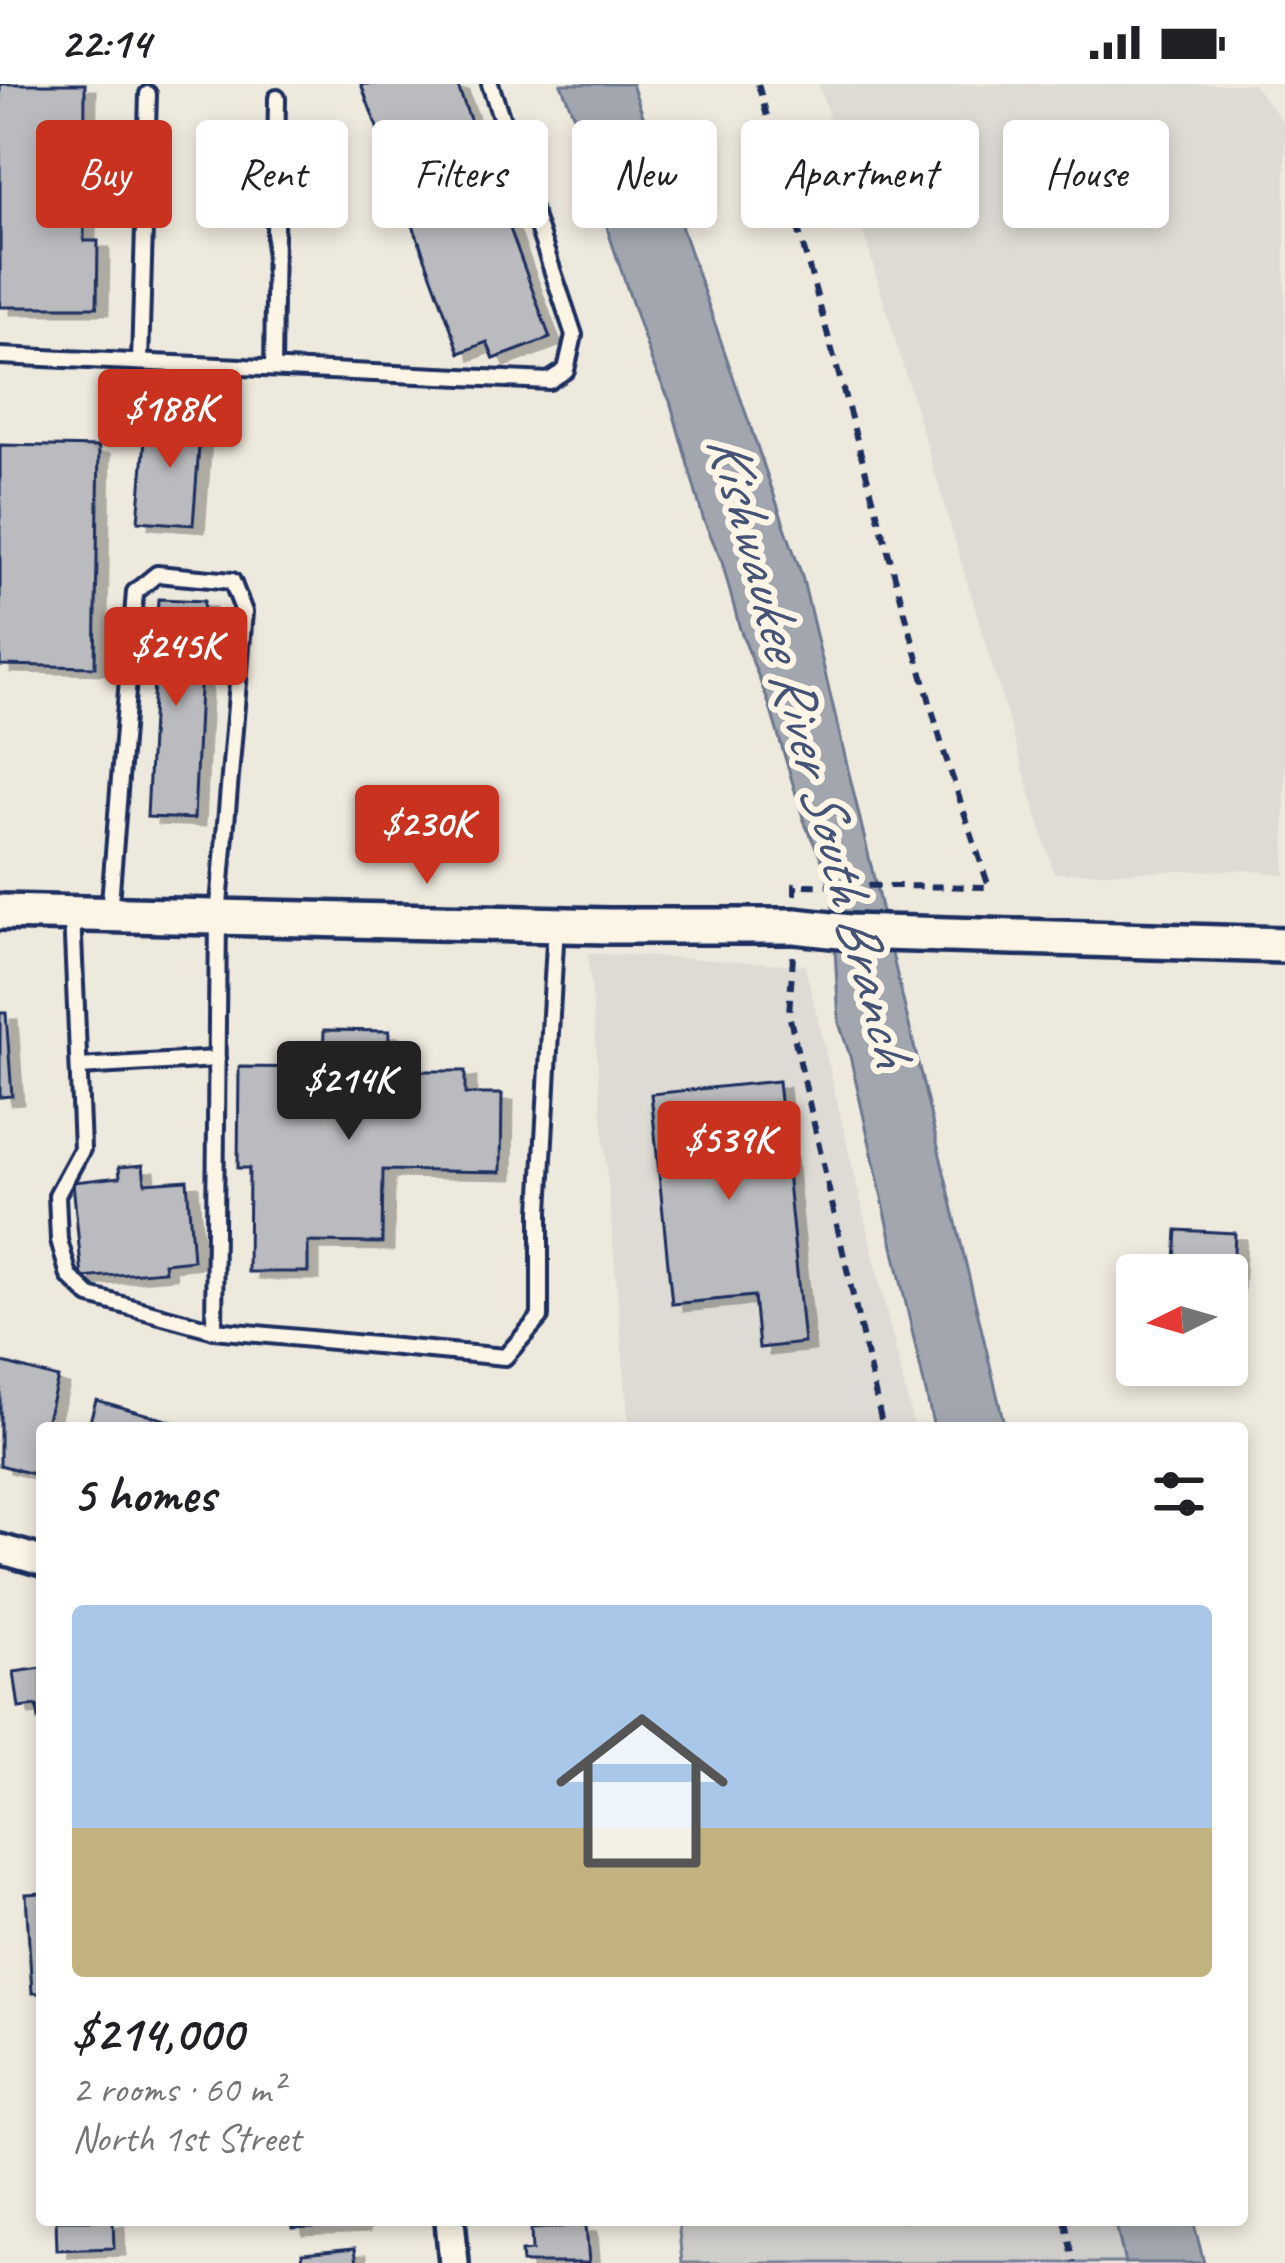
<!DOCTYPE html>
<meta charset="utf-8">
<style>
:root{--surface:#fff;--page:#f6f6f6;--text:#202124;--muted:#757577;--accent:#c8321e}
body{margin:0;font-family:Caveat,sans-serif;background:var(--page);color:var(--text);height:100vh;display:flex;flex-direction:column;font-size:45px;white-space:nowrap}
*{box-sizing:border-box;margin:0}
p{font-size:39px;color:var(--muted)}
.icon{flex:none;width:66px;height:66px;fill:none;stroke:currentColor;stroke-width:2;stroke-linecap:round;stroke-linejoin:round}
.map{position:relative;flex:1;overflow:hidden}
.drawer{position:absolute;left:36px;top:1338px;width:1212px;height:804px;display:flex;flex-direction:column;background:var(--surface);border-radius:12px;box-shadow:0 6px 18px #0003}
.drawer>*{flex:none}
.top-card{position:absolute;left:36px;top:36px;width:1215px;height:108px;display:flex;gap:24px}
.needle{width:78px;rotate:265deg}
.buttons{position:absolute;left:1116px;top:1170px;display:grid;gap:24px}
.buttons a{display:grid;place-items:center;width:132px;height:132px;border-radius:12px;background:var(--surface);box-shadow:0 6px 18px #0003;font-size:60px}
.price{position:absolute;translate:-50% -102px;padding:0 27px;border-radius:12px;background:var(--accent);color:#fff;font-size:39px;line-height:78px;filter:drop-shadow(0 3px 6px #0008)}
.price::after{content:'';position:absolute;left:50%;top:72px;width:36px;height:27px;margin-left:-18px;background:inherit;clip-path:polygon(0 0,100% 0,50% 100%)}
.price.on{background:#222;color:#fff}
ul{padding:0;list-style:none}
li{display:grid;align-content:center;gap:24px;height:636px;padding:0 36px}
li span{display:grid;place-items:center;height:372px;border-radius:12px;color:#555}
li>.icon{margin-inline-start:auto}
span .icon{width:216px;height:216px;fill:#fffc;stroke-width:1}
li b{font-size:51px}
h2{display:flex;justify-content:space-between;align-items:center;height:144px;padding:0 36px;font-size:51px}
.chip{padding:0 42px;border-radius:12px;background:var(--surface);box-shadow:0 6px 18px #0003;font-size:42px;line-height:108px}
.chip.on{background:var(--accent);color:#fff}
.status{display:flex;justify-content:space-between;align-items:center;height:84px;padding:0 60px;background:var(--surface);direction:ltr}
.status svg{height:33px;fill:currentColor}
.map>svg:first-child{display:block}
</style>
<div class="status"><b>22:14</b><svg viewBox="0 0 49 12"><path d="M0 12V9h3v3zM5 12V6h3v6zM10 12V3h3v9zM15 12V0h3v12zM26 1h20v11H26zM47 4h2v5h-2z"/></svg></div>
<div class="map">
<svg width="1285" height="2179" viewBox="0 0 1285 2179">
<defs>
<filter id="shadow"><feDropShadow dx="11" dy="7" stdDeviation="0" flood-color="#0004"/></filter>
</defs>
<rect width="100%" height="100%" fill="#eee9dd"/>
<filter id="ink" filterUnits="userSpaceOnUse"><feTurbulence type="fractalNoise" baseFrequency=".00833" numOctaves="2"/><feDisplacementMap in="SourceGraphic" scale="24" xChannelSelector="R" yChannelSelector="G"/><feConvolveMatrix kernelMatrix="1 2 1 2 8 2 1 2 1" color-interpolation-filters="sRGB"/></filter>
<g filter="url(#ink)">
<g fill="#dedbd4">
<polygon points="819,0 1253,0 1285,40 1285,791 1246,786 1054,789"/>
<polygon points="588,869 805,881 914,1344 629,1344"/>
</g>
<polygon fill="#cfcdca" stroke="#757e94" stroke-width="3" points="678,2136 1115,2136 1125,2179 682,2179"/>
<g fill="#a2a7af" stroke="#6c778f" stroke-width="3">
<polygon points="561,0 632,0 802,492 1005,1344 934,1344 850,972 839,939 832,809 822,776 805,740 769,620 740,545 722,478 703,434 670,317 653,281 609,150 582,52"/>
<polygon points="1115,2136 1193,2136 1204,2179 1125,2179"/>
</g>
<g fill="#babbbe" stroke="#1b2f5e" stroke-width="3" filter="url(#shadow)">
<polygon points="0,0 85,0 84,157 98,157 97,223 0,223"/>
<polygon points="361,0 457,0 550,254 494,275 487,258 460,269"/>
<polygon points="147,333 201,337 193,441 138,437"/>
<polygon points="0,361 99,363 95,583 0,581"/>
<polygon points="158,515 204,517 194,735 147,733"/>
<polygon points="0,929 6,929 12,1012 0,1013"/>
<polygon points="324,946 389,947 388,987 465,987 465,1010 502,1010 501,1088 383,1086 382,1159 308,1158 308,1188 248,1188 249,1084 238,1084 239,983 323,984"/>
<polygon points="778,997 804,1259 759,1264 754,1212 672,1220 651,1010"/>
<polygon points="143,1081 145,1099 187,1096 193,1176 164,1179 165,1187 82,1194 73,1098 120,1093 119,1083"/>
<polygon points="1177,1146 1235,1149 1230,1236 1227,1236 1227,1191 1174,1191"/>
<polygon points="0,1278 58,1294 32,1390 0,1381"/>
<polygon points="96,1316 177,1339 176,1344 88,1344"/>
<polygon points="42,1584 42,1635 39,1636 37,1622 19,1624 14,1588"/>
<polygon points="42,1809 42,1909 32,1909 26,1810"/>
<polygon points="56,2136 113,2136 114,2164 57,2166"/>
<polygon points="291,2136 358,2136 358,2141 292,2144"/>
<polygon points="586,2141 589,2179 522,2179 521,2168 532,2167 531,2145"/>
<polygon points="355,2164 357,2179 303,2179 302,2169"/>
</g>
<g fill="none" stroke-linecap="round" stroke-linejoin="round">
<defs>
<g id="service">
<polyline points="0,272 549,297 566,286 574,251 490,0"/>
<polyline points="140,278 148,10"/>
<polyline points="273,284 277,14"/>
<polyline points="72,830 82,1065 57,1111 59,1156 69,1192 90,1212 214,1246"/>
<polyline points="109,831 135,508 157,490 232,497 244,528 218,833 214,1246 505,1273 540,1233 540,1127 556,841"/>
<polyline points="79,983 217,975"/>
</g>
<g id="minor">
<polyline points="0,1465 42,1477"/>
<polyline points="450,2136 454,2179"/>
</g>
<polyline id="tertiary" points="0,828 609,842 795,842 849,848 1285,861"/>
</defs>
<use href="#service" stroke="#1b2f5e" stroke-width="22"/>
<use href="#minor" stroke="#1b2f5e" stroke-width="36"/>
<use href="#tertiary" stroke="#1b2f5e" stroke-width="42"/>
<g stroke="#1b2f5e" stroke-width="6" stroke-dasharray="12 9" stroke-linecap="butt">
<polyline points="758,0 943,665 989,803 795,801 795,811"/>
<polyline points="793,872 789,930 883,1344"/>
<polyline points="1065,2136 1074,2179"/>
</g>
<use href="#service" stroke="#fcf5e5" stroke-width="14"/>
<use href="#minor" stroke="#fcf5e5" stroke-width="27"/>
<use href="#tertiary" stroke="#fcf5e5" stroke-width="33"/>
</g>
</g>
<g text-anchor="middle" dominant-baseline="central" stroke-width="12" stroke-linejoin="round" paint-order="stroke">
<g font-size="60" font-style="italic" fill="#445376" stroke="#fcf5e5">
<text transform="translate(811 665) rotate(75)">Kishwaukee River South Branch</text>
</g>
</g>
</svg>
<div class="buttons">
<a><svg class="needle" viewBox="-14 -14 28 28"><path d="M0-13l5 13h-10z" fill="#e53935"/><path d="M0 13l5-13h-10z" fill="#757577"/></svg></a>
</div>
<b class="price" style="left:170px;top:387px">$188K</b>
<b class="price" style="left:176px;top:625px">$245K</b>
<b class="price" style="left:427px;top:803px">$230K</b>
<b class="price on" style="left:349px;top:1059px">$214K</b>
<b class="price" style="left:729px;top:1119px">$539K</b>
<div class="top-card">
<a class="chip on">Buy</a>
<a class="chip">Rent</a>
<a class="chip">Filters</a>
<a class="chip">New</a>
<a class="chip">Apartment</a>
<a class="chip">House</a>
</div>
<section class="drawer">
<h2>5 homes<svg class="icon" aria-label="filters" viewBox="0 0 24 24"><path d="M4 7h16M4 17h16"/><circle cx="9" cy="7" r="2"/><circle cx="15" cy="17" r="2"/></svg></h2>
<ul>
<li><span style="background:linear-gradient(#a9c7e8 60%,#c2b280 0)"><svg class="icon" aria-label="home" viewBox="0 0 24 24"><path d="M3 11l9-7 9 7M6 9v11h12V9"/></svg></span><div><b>$214,000</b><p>2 rooms · 60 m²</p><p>North 1st Street</p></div></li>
</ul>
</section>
</div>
